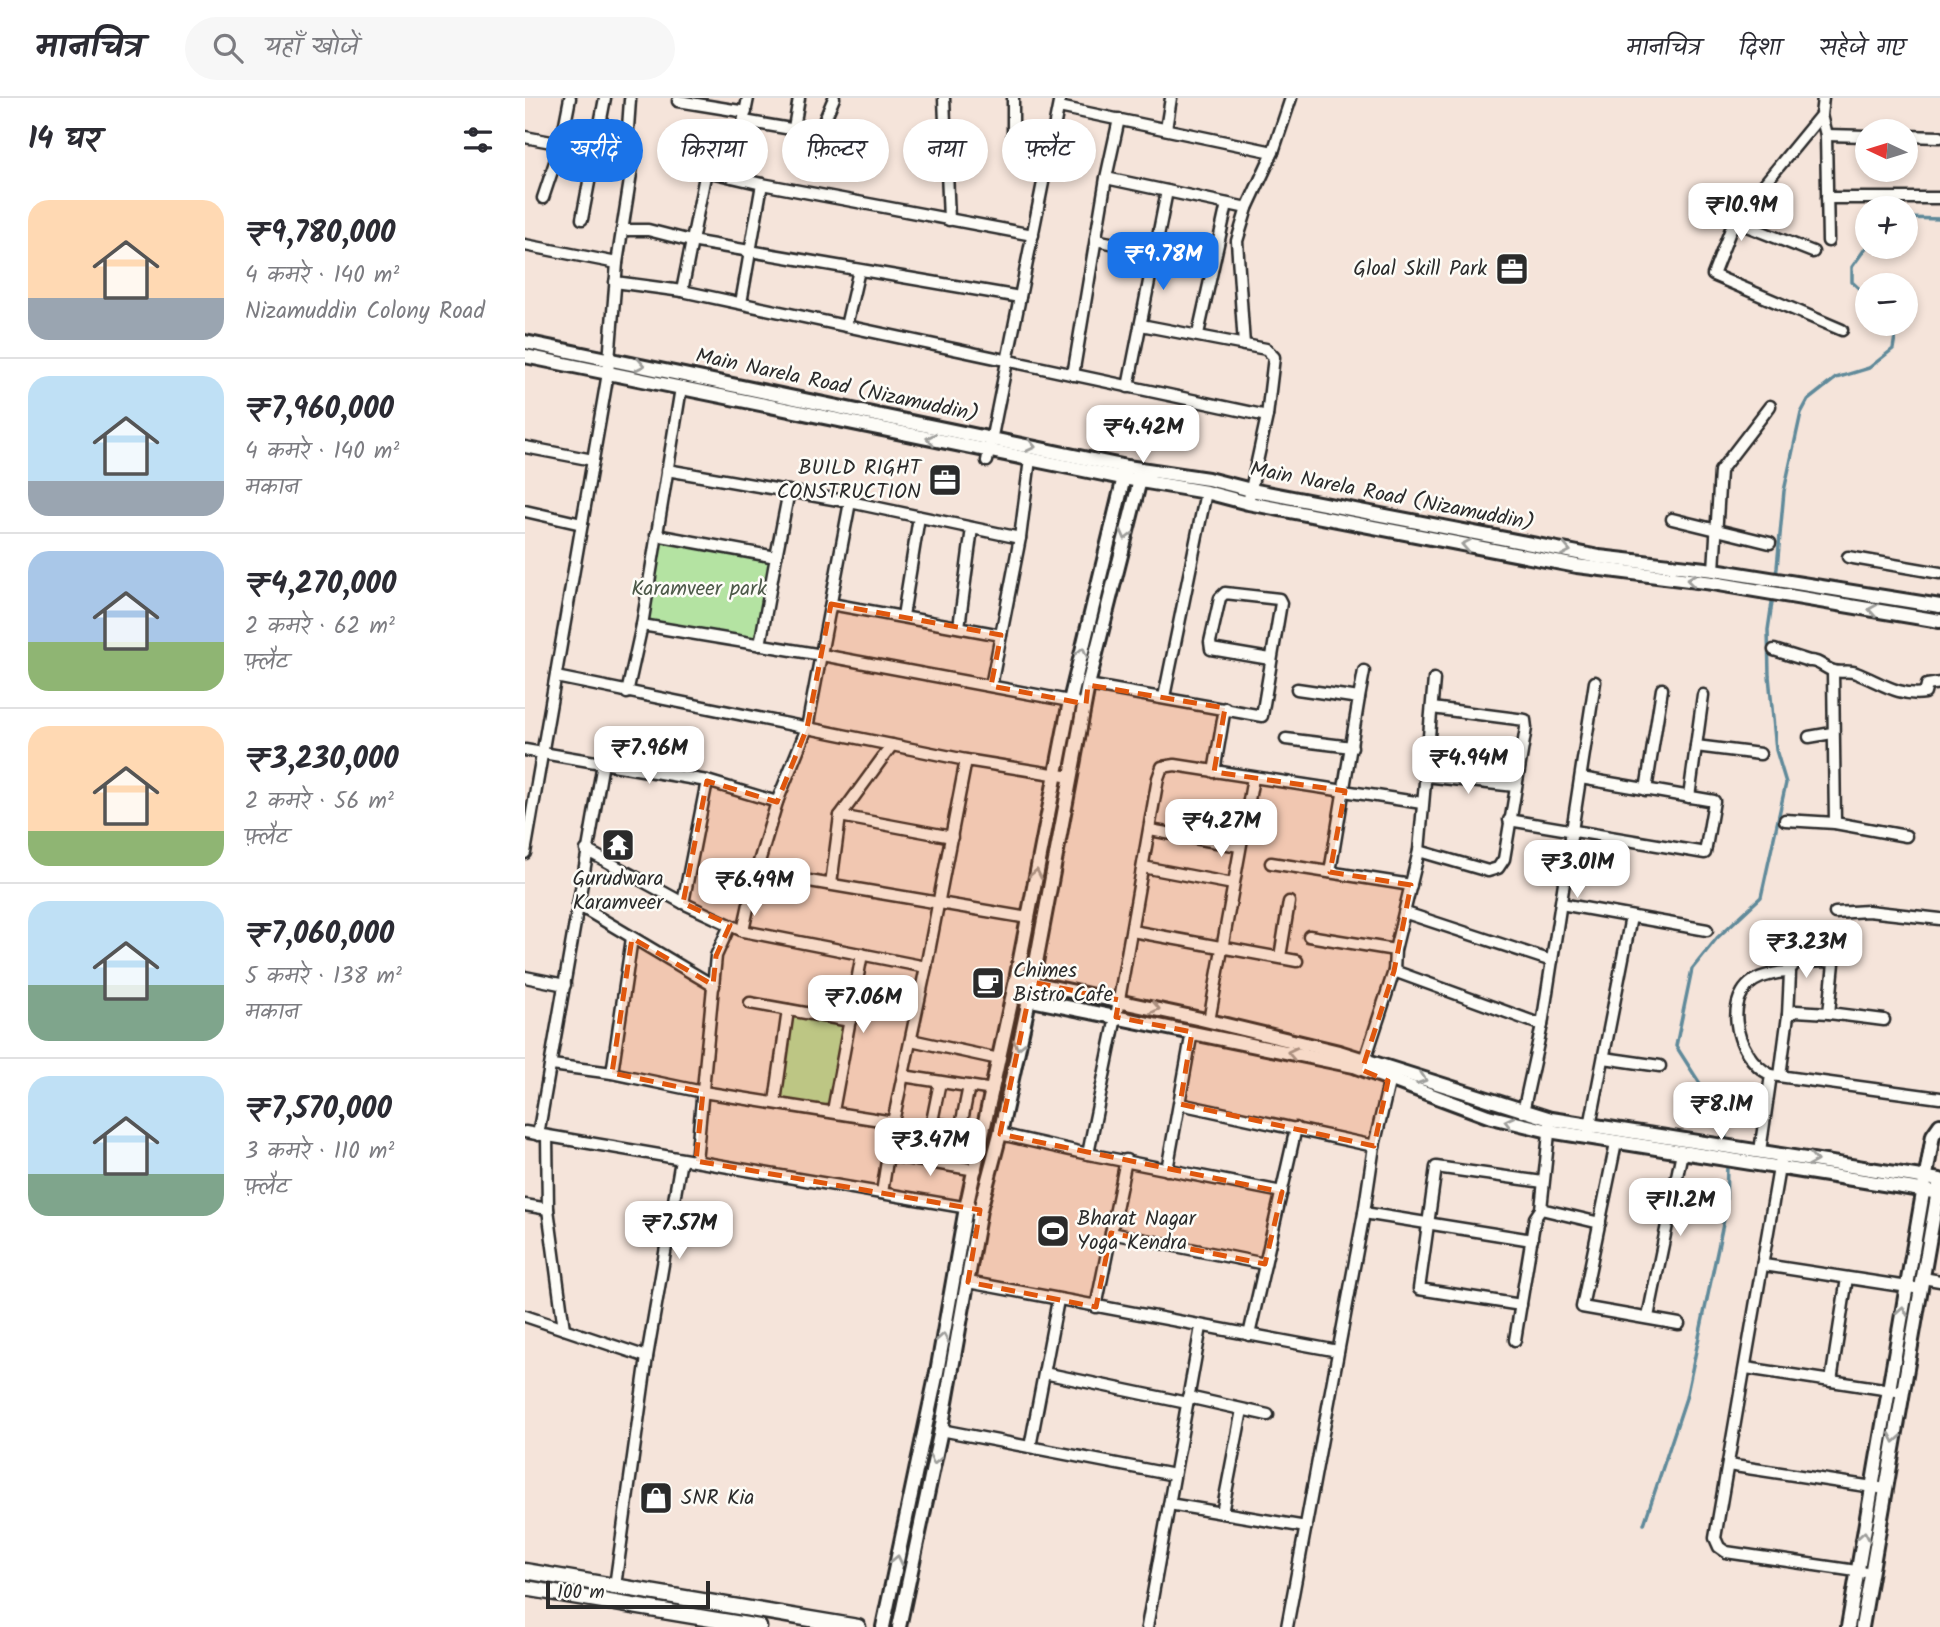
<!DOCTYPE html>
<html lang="hi">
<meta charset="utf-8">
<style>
:root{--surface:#fff;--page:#f7f7f7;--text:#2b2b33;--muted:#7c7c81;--line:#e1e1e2;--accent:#1a73e8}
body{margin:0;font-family:Kalam,"Playpen Sans Deva",sans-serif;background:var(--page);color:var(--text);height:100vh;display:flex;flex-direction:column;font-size:26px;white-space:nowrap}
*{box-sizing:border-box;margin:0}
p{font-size:23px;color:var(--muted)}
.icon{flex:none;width:38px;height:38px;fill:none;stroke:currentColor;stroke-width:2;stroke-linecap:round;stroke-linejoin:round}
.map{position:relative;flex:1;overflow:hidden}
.side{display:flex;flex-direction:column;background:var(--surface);width:525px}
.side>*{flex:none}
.hud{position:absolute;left:21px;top:21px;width:665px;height:63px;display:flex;gap:14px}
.needle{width:46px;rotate:274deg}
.tools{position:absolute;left:1330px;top:21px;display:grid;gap:14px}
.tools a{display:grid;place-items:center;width:63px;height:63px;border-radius:50%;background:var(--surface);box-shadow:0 4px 10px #0003;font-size:35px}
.scale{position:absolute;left:21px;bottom:18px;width:164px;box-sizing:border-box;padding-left:7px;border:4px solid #2b2b2b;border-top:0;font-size:19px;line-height:24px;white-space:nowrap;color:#2b2b2b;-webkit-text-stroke:5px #fdfcf7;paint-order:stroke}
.price{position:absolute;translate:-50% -60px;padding:0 16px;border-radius:14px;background:#fff;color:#222;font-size:23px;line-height:46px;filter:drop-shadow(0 2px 4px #0008)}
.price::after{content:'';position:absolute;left:50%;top:42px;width:21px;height:16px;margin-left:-10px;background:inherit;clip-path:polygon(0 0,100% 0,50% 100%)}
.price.on{background:var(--accent);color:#fff}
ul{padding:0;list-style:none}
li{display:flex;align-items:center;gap:21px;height:175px;padding:0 28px}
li+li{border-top:2px solid var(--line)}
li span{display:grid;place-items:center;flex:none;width:196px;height:140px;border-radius:21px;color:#555}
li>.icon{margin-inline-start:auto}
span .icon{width:84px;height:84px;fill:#fffc;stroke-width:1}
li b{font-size:30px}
h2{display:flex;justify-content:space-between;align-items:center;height:84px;padding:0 28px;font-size:30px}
.pill{padding:0 24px;border-radius:32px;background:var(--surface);box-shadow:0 4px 10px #0003;font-size:24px;line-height:63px}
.pill.on{background:var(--accent);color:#fff}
header{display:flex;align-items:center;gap:42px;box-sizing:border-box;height:98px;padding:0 35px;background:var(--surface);border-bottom:2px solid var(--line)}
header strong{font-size:33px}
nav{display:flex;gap:38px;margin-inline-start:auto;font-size:24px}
.search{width:490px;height:63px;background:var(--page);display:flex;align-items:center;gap:18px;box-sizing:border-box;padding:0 24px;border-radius:38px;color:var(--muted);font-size:26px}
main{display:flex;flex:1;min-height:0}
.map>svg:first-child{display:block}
</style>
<header>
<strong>मानचित्र</strong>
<div class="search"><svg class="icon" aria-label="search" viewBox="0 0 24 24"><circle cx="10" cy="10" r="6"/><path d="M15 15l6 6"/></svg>यहाँ खोजें</div>
<nav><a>मानचित्र</a><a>दिशा</a><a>सहेजे गए</a></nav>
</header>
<main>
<section class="side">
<h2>14 घर<svg class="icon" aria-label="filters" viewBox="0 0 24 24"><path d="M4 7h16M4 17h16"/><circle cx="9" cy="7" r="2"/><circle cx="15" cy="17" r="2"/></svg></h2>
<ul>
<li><span style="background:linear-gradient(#ffd9b3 70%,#9aa5b1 0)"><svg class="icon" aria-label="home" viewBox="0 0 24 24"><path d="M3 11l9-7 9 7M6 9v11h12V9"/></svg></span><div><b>₹9,780,000</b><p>4 कमरे · 140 m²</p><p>Nizamuddin Colony Road</p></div></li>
<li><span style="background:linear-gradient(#bfe0f5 75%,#9aa5b1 0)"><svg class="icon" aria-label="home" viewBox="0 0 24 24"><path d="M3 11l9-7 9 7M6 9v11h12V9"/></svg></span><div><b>₹7,960,000</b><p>4 कमरे · 140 m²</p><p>मकान</p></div></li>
<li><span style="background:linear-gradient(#a9c7e8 65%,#8fb573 0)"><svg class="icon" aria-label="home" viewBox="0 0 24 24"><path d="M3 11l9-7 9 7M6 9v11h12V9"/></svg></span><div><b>₹4,270,000</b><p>2 कमरे · 62 m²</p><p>फ़्लैट</p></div></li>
<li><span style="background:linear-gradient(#ffd9b3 75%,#8fb573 0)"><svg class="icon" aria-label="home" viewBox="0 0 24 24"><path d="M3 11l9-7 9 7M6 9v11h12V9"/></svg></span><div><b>₹3,230,000</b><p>2 कमरे · 56 m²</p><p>फ़्लैट</p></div></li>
<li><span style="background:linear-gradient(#bfe0f5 60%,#7fa58c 0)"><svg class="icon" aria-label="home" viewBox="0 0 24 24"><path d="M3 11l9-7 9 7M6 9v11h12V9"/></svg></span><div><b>₹7,060,000</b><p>5 कमरे · 138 m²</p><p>मकान</p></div></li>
<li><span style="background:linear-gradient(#bfe0f5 70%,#7fa58c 0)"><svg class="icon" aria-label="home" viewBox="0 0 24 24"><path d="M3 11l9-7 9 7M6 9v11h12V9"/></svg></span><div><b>₹7,570,000</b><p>3 कमरे · 110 m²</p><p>फ़्लैट</p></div></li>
</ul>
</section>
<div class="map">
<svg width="1415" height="1529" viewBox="0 0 1415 1529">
<rect width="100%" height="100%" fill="#f5e4da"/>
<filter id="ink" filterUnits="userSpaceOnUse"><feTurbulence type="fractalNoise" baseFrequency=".0143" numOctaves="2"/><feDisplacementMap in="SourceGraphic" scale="14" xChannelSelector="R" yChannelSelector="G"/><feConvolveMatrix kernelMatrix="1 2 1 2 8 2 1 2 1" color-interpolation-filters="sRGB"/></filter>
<g filter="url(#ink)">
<g fill="#b4e3a2" stroke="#708766" stroke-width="2">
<polygon points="134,442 245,463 231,543 121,524"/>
<polygon points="266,917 320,926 305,1009 255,1001"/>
</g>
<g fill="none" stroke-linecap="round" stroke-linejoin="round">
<g stroke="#608a9a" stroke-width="3.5">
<polyline points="1381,120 1415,121"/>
<polyline points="1342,148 1327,169 1327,184 1342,198"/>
<polyline points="1201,1047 1200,1025 1151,948 1167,871 1192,840 1236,799 1261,685 1251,652 1244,578 1243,532 1252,470 1259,393 1276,315 1283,302 1311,280 1344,270 1368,251 1372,226"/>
<polyline points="1119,1426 1161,1300 1201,1112 1202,1065"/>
</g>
<defs>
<g id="minor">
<polyline points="419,0 424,122"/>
<polyline points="1298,0 1296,17 1301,37 1303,143"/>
<polyline points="153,3 221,14"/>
<polyline points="534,9 748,54"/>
<polyline points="1296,17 1209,123 1188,177 1317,232"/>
<polyline points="219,23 313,39"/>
<polyline points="269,30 274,0"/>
<polyline points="641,31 646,0"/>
<polyline points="294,35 309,0"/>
<polyline points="1301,37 1342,38"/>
<polyline points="1381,38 1415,39"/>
<polyline points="0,39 105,59 108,63 92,165 83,275 0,755"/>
<polyline points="488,41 488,0"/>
<polyline points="101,58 105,2"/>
<polyline points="207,79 223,0"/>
<polyline points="581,80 722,110"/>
<polyline points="18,100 36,46 45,0"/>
<polyline points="1302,100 1415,100"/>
<polyline points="57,121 80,0"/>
<polyline points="1209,123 1288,154"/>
<polyline points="97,132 123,132 166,143 495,199"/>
<polyline points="508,137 237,86 181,73 157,193 742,318"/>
<polyline points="571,142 629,154"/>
<polyline points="0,147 92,165"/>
<polyline points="90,184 157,193"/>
<polyline points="216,205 237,86"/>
<polyline points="616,227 741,251 749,259 742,318 723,405"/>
<polyline points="321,228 334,172"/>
<polyline points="673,236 702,106"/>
<polyline points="719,247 712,143 722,110 748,54 766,0"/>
<polyline points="548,277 581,80 594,21"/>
<polyline points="603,289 642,93"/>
<polyline points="0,349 68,362"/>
<polyline points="462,363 535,0"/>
<polyline points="142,372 325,404 495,440"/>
<polyline points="0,413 57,426"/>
<polyline points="1147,421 1245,445"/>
<polyline points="131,437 251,459 235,547"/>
<polyline points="251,459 264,393"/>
<polyline points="1323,459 1415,475"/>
<polyline points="1189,472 1195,373 1245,308"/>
<polyline points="306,506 476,537"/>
<polyline points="378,518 394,419"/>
<polyline points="117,527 297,557 550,604"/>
<polyline points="434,529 447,430"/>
<path d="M1249,552L1284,563C1294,562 1300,571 1309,573C1316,575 1324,572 1331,575C1355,584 1373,599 1400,595L1402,587L1415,585"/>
<polyline points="1308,573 1310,725"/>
<polyline points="31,579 441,662 546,679"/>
<polyline points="563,587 737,618 756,505 754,501 700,495 695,500 685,544 686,551 745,561"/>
<polyline points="466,588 495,440 505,361"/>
<polyline points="772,591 834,600 805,774"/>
<polyline points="102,595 117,527 156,290"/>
<polyline points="639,599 681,394"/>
<polyline points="834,600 839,573"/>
<polyline points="1284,639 1307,635"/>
<polyline points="761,641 827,649"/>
<polyline points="1171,648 1235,656"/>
<polyline points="0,652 182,683 252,704"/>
<polyline points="689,674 700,610"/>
<polyline points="900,678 990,688"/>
<polyline points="1121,692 1137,591"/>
<polyline points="1164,699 1178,597"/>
<polyline points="315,718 427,739"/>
<polyline points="984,722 1180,755 1189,703 1056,680"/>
<polyline points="1260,722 1310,725 1381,738"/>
<polyline points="625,732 714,748"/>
<polyline points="61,752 158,805 218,833 401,869"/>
<polyline points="894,753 963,773 973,770 979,761 1001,630 1000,622 907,610"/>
<polyline points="746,765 886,787"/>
<polyline points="618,769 708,786"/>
<polyline points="231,774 503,820"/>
<polyline points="306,786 315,718 367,647"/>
<polyline points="158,805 182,683"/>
<polyline points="1036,806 1182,832"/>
<polyline points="53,807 189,888"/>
<polyline points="881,815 1027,863"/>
<polyline points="1310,815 1343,813 1415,821"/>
<polyline points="218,833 231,774 252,704 282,630 325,404"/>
<polyline points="607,833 772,863"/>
<polyline points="784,838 870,852"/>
<polyline points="755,859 764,804"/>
<polyline points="869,873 1017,927"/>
<polyline points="1263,874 1271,864 1307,863 1309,865 1304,915 1359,922"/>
<polyline points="0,879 40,887"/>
<polyline points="225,905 325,923"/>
<path d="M1263,917L1265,875C1258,873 1252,875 1244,877C1193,887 1208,959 1246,977L1415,1000"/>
<polyline points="684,923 728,680"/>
<polyline points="386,942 474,961"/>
<polyline points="1079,960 1135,968"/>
<polyline points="27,967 87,975 178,994 368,1024"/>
<polyline points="838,968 869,873 870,852 894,753 909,581"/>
<polyline points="87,975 107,840"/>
<polyline points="378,978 468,992"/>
<polyline points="1255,978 1263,917 1271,913 1304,915"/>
<polyline points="250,1004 263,912"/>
<polyline points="655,1006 849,1048"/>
<polyline points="308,1013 337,856"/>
<polyline points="998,1014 1017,927 1070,584"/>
<polyline points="407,1025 435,1030"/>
<polyline points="1064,1033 1106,819"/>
<polyline points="0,1034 455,1112"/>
<polyline points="475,1036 563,1056 757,1094"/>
<polyline points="13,1037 78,665"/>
<polyline points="22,1038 23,1111 39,1231"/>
<polyline points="1091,1045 1057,1209 1154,1226"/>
<polyline points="1235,1053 1246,977"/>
<polyline points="563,1056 591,919 633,680 637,669 650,667 897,705"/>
<polyline points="363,1057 451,1072"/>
<polyline points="171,1063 191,858 205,827"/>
<polyline points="399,1063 415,984"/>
<polyline points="1255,1064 1190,1440 1194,1449 1201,1454 1338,1474"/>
<polyline points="428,1068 444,988"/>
<polyline points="642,1072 667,934"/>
<polyline points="357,1095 368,1024 401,869 441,662"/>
<polyline points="0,1107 23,1111"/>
<polyline points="1016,1111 1075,1125"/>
<polyline points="839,1115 1007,1142"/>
<polyline points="586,1135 740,1166"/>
<polyline points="1239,1167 1396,1191"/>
<polyline points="1398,1180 1415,1183"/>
<polyline points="443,1184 813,1253"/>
<polyline points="996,1207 894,1191 911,1069 1018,1084"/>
<polyline points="571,1209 601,1062"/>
<polyline points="0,1218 122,1259"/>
<polyline points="1123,1219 1157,1054"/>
<polyline points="724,1237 771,1030"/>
<polyline points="990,1242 1010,1120 1016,1111 1025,1026"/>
<polyline points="1221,1270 1378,1294"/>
<polyline points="519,1275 662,1305"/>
<polyline points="1306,1283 1322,1180"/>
<polyline points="663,1299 743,1317"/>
<polyline points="416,1332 649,1377"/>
<polyline points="505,1349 533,1202"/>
<polyline points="1203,1367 1361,1391"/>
<polyline points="644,1406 781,1429"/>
<polyline points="697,1415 717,1312"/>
<polyline points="90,1488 122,1259 156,1062"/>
<polyline points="622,1529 676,1229"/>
<polyline points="762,1529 839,1115 849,1048 866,976"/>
</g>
<g id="tertiary">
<polyline points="0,244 602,369 683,381 726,392 1074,459 1189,472 1415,508"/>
<polyline points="0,258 598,380 681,394 723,405 1052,468 1188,485 1415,523"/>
<polyline points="499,883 676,921 814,954 1026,1021 1415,1082"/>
<polyline points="497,900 829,968 963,1018 1024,1033 1415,1095"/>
<polyline points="358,1529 412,1274 441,1110 491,882 545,603 600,375"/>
<polyline points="374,1529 416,1332 455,1112 475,1036 504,902 563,587 616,378"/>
<polyline points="1323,1529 1408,1037 1415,1027"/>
<polyline points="1337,1529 1414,1087"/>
</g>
<g id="secondary">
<polyline points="0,1473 333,1529"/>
<polyline points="0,1490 234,1529"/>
</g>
</defs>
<use href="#minor" stroke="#2b2b2b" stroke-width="15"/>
<use href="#tertiary" stroke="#2b2b2b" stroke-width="18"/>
<use href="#secondary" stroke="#2b2b2b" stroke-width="19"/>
<use href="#minor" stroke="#fdfcf7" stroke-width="10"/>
<use href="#tertiary" stroke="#fdfcf7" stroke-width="12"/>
<use href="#secondary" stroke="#fdfcf7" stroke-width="14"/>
</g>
<defs><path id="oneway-chevron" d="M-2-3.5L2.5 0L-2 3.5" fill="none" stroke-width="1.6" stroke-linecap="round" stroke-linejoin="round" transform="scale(1.75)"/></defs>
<g stroke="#9e9e9b">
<use href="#oneway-chevron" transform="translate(115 267) rotate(11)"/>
<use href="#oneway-chevron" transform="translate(406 341) rotate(-169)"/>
<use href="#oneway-chevron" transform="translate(506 348) rotate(12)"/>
<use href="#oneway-chevron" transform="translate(601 437) rotate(104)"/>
<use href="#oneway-chevron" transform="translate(941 447) rotate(-169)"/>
<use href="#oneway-chevron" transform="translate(1041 452) rotate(11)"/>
<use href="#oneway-chevron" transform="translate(1166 482) rotate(-173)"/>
<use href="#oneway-chevron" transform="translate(1348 512) rotate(-171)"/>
<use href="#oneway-chevron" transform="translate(557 554) rotate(-77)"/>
<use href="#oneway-chevron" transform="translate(511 776) rotate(-79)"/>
<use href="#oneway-chevron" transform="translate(630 910) rotate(12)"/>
<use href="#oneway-chevron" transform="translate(494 947) rotate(102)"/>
<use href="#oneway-chevron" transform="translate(767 955) rotate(-168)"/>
<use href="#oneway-chevron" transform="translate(897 981) rotate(19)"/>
<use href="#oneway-chevron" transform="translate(984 1024) rotate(-166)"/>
<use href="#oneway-chevron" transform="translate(1288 1062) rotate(9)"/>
<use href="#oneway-chevron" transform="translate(1377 1213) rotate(-80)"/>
<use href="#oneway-chevron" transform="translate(418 1240) rotate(-80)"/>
<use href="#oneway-chevron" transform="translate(1370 1340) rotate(100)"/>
<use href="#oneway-chevron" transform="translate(410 1362) rotate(102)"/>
<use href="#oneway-chevron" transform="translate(1339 1438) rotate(-80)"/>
<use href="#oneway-chevron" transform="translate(372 1462) rotate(-78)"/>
</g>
</g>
<path fill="#df570e" fill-opacity="0.2" stroke="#df570e" stroke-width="5" stroke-dasharray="14 9" stroke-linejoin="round" d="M306,506L476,537L466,588L561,606L563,587L700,610L689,674L820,693L805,774L886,787L869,873L837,972L863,983L849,1048L655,1006L667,934L591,919L594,902L507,884L475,1036L757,1094L740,1166L586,1135L571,1209L443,1184L455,1112L171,1063L178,994L87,975L107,840L188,887L191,858L205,827L158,805L182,683L252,704L282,630Z"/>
<defs>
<symbol id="office-square" viewBox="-11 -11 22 22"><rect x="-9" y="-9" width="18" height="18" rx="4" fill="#2b2b2b" stroke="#fdfcf7"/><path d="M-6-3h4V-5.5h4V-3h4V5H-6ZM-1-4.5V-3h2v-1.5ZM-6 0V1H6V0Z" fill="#fff"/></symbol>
<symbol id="temple-square" viewBox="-11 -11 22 22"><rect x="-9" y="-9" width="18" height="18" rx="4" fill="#2b2b2b" stroke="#fdfcf7"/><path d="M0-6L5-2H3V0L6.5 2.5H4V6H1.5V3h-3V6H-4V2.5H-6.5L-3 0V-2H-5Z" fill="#fff"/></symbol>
<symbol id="cafe-square" viewBox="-11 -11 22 22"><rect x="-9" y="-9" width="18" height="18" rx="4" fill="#2b2b2b" stroke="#fdfcf7"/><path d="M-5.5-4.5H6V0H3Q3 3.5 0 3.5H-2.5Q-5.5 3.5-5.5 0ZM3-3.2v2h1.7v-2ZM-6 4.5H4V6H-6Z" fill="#fff"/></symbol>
<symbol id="stadium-square" viewBox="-11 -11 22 22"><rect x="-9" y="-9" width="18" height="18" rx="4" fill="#2b2b2b" stroke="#fdfcf7"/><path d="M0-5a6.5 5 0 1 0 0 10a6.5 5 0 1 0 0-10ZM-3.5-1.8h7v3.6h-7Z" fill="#fff"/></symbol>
<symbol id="shop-square" viewBox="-11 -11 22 22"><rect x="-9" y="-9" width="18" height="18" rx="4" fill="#2b2b2b" stroke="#fdfcf7"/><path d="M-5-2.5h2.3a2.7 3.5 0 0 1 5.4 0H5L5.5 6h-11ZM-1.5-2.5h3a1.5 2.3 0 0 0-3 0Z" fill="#fff"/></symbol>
</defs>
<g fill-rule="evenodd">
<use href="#office-square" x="968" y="152" width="38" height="38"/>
<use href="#office-square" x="401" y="363" width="38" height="38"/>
<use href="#temple-square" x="74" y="728" width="38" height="38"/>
<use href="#cafe-square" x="444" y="866" width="38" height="38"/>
<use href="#stadium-square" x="509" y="1114" width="38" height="38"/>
<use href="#shop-square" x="112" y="1381" width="38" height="38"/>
</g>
<g text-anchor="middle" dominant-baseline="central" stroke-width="5" stroke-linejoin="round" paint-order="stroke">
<g font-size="21" fill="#2b2b2b" stroke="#fdfcf7" text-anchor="start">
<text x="962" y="171" text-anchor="end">Gloal Skill Park</text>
<text x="396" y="370" text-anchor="end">BUILD RIGHT<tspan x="396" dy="24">CONSTRUCTION</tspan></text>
<text x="93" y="781" text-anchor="middle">Gurudwara<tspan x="93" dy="24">Karamveer</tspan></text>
<text x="488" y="873">Chimes<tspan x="488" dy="24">Bistro Cafe</tspan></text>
<text x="552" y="1121">Bharat Nagar<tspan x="552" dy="24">Yoga Kendra</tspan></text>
<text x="156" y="1400">SNR Kia</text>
</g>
<g font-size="21" fill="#2b2b2b" stroke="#fdfcf7">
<text transform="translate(312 288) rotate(12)">Main Narela Road (Nizamuddin)</text>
<text transform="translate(867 399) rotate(11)">Main Narela Road (Nizamuddin)</text>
</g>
<g font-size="21" fill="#4d5949" stroke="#fdfcf7">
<text x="174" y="491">Karamveer park</text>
</g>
</g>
</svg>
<div class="tools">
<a><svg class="needle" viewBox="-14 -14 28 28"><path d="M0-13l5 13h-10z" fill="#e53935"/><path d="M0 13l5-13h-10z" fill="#7c7c81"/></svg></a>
<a>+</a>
<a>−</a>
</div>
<div class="scale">100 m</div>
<b class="price" style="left:1216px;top:145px">₹10.9M</b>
<b class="price on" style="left:638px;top:194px">₹9.78M</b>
<b class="price" style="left:618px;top:367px">₹4.42M</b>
<b class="price" style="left:124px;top:688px">₹7.96M</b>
<b class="price" style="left:943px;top:698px">₹4.94M</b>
<b class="price" style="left:696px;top:761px">₹4.27M</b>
<b class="price" style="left:1052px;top:802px">₹3.01M</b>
<b class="price" style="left:229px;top:820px">₹6.49M</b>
<b class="price" style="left:1281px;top:882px">₹3.23M</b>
<b class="price" style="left:338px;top:937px">₹7.06M</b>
<b class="price" style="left:1196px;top:1044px">₹8.1M</b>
<b class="price" style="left:405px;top:1080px">₹3.47M</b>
<b class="price" style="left:1155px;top:1140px">₹11.2M</b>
<b class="price" style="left:154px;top:1163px">₹7.57M</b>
<div class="hud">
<a class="pill on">खरीदें</a>
<a class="pill">किराया</a>
<a class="pill">फ़िल्टर</a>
<a class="pill">नया</a>
<a class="pill">फ़्लैट</a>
</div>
</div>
</main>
